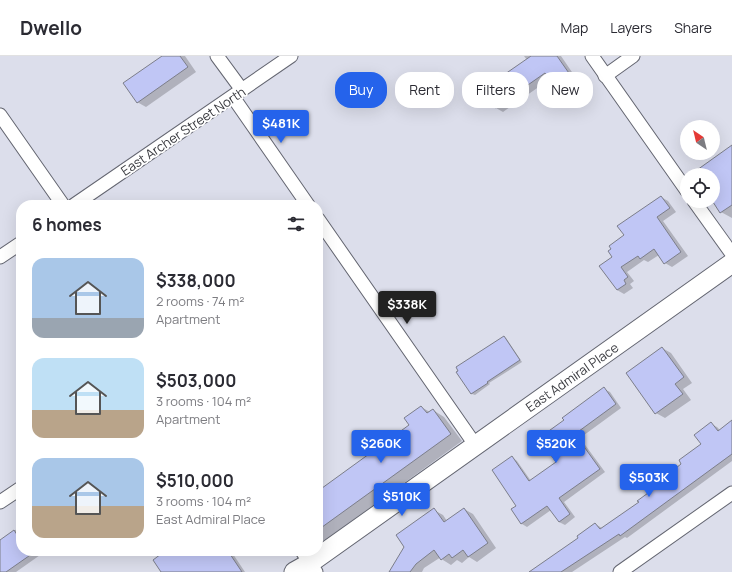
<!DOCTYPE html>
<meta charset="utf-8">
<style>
:root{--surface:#fff;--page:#f2f2f3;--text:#2b2b33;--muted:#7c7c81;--line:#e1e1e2;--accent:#2563eb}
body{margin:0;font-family:Manrope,sans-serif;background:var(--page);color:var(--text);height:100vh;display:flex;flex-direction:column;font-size:15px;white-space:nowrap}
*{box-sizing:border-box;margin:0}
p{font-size:13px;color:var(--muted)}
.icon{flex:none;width:22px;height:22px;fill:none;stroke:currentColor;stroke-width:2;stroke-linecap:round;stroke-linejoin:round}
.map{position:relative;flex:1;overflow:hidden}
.sheet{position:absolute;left:16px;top:144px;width:307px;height:356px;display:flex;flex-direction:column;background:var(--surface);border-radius:16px;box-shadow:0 4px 16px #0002}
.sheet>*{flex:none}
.top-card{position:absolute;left:335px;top:16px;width:337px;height:36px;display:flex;gap:8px}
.needle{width:26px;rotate:325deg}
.fabs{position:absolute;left:680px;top:64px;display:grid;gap:8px}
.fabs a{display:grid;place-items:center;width:40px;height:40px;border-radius:50%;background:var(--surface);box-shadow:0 4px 16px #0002;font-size:20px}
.price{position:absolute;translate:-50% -34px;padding:0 9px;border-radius:4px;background:var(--accent);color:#fff;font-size:13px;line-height:26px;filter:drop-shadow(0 1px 2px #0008)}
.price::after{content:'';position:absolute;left:50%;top:24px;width:12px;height:9px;margin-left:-6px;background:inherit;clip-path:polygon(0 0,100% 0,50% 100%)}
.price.current{background:#222;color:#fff}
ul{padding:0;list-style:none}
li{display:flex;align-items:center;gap:12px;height:100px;padding:0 16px}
li span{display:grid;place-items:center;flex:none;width:112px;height:80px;border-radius:12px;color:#555}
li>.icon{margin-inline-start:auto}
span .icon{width:48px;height:48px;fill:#fffc;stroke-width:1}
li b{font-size:17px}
h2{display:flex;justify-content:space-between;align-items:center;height:48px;padding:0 16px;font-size:17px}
.pill{padding:0 14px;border-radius:16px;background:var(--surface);box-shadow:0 4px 16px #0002;font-size:14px;line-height:36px}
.pill.current{background:var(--accent);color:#fff}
header{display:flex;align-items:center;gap:24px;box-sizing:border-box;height:56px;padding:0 20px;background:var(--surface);border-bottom:1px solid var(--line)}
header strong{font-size:19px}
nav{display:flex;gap:22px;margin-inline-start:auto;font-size:14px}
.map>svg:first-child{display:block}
</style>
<header>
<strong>Dwello</strong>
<nav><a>Map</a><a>Layers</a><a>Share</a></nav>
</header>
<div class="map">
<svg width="732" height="516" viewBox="0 0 732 516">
<rect width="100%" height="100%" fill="#dcdeeb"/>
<g fill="#0003">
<polygon points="164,0 185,0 196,16 146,51 137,46"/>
<polygon points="524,0 561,0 576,22 579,20 586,24 592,33 588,35 590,38 574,50 566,45 550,23 503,56 496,52 484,35 527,4"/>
<polygon points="732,90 732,162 721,156 713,145 713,119 695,119"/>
<polygon points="661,141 668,145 676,156 663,165 688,200 672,211 665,207 659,199 648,206 644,204 627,216 634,225 630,228 633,232 624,238 617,234 614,201 625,180"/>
<polygon points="504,281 506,282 522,306 489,327 490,328 475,339 472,338 457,316"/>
<polygon points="662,292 671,297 692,327 683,333 691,344 665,362 656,357 627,317"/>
<polygon points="604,333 610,336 621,352 580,382 605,416 564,446 575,461 565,469 559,466 551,454 527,471 522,468 512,454 518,450 512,401 517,405 531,425 557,406 566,364"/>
<polygon points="421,351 430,356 433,354 444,361 462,385 324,485 318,481 318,436 411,370"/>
<polygon points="732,367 732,405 627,482 625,481 572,516 531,516 580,483 595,468 602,472 640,446 675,420 683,408 702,388 711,368 717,371 720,374"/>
<polygon points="464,453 473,458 496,492 477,506 469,501 462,507 457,504 451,509 443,504 441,501 424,512 422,516 390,516 434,454 443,459 447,465"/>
<polygon points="21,470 21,495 54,495 48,499 43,497 16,516 0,516 0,490 14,475"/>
<polygon points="167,495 231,495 245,516 163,516"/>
</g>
<g fill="#c0c6f5" stroke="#7c7e8a">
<polygon points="162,0 180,0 188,11 137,47 123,27"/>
<polygon points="531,0 557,0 571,20 572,19 575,21 578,18 585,28 581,31 583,33 565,46 545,17 495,52 482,34"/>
<polygon points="732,89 732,149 720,157 713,146 713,119 690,119"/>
<polygon points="661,140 670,152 657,161 681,196 664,208 654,193 640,203 638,200 621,211 628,221 624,224 626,228 617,234 599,210 612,201 608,195 611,193 609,190 624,179 617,170"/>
<polygon points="504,280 520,304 487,326 488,327 471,338 456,316 458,315 456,311"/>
<polygon points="662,291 684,321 675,328 683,338 655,358 626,317"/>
<polygon points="604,331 616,348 575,378 600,413 559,442 570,458 559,466 547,450 521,468 511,453 516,450 492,414 512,400 529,425 556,406 539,382 564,364 562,362"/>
<polygon points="421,350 427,357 433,353 451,378 318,474 318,435 409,369 404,362"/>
<polygon points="732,364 732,398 620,480 619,478 561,516 529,516 578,482 577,480 595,467 600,473 639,446 637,445 673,419 671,416 681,408 679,404 701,388 694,379 711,366 718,375"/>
<polygon points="434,452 444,466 464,452 488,487 468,501 463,494 452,502 449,498 441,504 434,494 416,508 410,516 389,516 404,491 396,479"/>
<polygon points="14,474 21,485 21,495 36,495 6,516 0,516 0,484"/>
<polygon points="165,495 228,495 242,516 161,516 153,504"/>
</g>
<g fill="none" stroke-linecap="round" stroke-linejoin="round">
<defs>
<g id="minor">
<polyline points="217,0 242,34"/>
<polyline points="592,0 687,135"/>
<polyline points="605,20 633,0"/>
<polyline points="233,41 308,149"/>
<polyline points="0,59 63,149"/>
<polyline points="694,145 732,198"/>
<polyline points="74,149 291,0"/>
<polyline points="318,163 476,390"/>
<polyline points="0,201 21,187"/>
<polyline points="0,446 21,432"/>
<polyline points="302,495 316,516"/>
<polyline points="620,516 732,437"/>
</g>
<polyline id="secondary" points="294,516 310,507 732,207"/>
</defs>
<use href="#minor" stroke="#646671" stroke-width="15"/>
<use href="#secondary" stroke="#646671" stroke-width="21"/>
<use href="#minor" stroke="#fff" stroke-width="13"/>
<use href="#secondary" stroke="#fff" stroke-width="19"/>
</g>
<g text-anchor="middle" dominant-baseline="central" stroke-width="3.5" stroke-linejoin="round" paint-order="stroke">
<g font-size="13" fill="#3a3b40" stroke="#fff">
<text transform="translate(183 75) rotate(-34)">East Archer Street North</text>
<text transform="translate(572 321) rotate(-35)">East Admiral Place</text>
</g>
</g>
</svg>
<div class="fabs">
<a><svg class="needle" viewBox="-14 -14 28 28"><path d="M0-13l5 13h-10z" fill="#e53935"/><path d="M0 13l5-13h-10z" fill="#7c7c81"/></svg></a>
<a><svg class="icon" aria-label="locate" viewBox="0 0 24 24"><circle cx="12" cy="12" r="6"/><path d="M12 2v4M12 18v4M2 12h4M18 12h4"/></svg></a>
</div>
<b class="price" style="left:281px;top:88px">$481K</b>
<b class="price current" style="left:407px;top:269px">$338K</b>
<b class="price" style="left:381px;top:408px">$260K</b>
<b class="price" style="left:556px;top:408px">$520K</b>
<b class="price" style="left:649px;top:442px">$503K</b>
<b class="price" style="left:402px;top:461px">$510K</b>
<div class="top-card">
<a class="pill current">Buy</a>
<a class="pill">Rent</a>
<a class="pill">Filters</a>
<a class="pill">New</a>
</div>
<section class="sheet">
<h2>6 homes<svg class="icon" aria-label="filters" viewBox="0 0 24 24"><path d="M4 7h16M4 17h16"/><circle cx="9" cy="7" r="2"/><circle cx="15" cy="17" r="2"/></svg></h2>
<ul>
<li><span style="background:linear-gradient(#a9c7e8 75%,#9aa5b1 0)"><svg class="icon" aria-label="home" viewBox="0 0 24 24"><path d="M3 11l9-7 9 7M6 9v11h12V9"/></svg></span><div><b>$338,000</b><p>2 rooms · 74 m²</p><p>Apartment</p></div></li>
<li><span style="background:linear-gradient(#bfe0f5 65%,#b9a48a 0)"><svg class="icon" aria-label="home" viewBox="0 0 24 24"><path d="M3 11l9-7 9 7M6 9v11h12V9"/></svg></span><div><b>$503,000</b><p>3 rooms · 104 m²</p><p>Apartment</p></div></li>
<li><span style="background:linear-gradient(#a9c7e8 60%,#b9a48a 0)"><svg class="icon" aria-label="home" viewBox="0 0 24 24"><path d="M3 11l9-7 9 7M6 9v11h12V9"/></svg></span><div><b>$510,000</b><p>3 rooms · 104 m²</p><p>East Admiral Place</p></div></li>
</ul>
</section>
</div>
